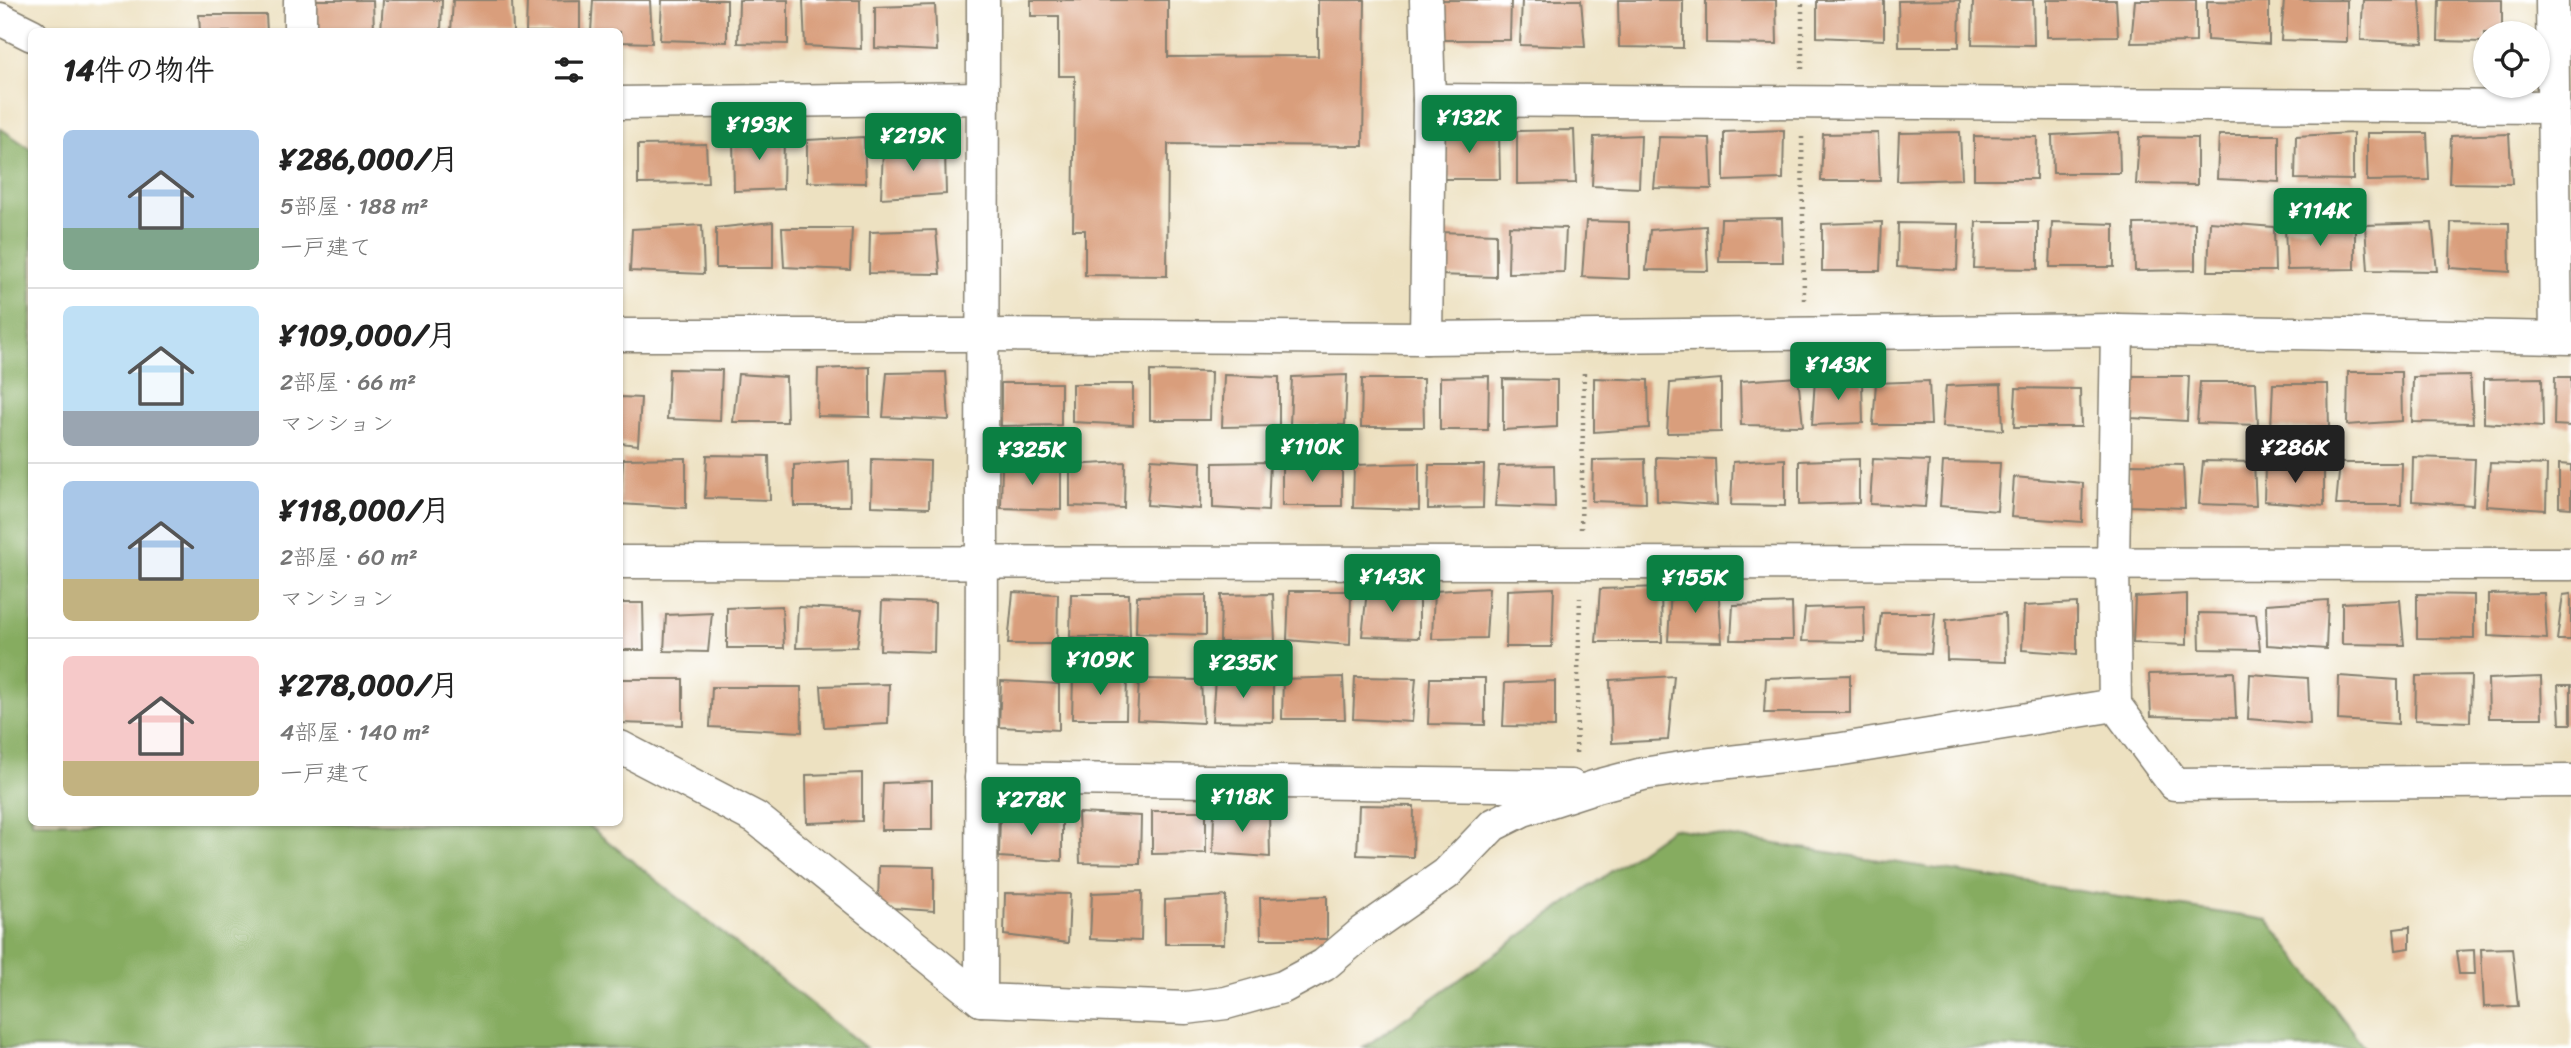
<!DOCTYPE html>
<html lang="ja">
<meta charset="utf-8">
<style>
:root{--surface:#fff;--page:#f2f2f2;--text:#222;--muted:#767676;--line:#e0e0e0;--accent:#0b8043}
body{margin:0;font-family:Sriracha,"Klee One",sans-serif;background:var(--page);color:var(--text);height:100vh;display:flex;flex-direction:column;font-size:26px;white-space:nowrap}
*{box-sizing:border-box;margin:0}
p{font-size:23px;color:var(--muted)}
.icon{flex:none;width:38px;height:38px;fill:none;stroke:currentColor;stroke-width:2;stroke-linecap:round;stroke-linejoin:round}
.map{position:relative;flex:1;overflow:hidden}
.drawer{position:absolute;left:28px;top:28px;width:595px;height:798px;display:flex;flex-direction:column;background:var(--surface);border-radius:10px;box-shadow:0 2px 5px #0004}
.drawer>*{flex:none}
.tools{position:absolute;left:2473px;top:21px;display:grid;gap:14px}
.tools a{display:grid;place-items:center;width:77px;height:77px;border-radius:50%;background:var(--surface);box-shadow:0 2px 5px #0004;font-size:35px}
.price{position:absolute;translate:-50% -60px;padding:0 16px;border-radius:7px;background:var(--accent);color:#fff;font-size:23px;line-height:46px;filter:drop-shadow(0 2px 4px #0008)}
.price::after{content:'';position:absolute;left:50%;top:42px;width:21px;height:16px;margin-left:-10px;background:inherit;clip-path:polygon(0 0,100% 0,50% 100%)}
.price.selected{background:#222;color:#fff}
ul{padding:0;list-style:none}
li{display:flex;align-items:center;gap:21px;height:175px;padding:0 35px}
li+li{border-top:2px solid var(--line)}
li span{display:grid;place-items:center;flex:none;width:196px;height:140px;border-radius:10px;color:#555}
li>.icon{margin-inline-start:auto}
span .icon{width:84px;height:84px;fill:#fffc;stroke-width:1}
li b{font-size:30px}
h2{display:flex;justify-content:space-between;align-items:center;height:84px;padding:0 35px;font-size:30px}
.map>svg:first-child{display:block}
</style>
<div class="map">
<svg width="2571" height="1048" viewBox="0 0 2571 1048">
<rect width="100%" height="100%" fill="#fff"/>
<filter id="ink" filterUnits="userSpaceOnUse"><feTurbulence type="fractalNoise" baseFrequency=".0143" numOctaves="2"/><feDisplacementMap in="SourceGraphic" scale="14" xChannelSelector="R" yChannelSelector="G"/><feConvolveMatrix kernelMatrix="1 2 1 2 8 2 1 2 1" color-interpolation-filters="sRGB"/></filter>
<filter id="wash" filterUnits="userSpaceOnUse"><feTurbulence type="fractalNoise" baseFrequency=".00686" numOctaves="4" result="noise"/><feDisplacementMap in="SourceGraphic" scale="28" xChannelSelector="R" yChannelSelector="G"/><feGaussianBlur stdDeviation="1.57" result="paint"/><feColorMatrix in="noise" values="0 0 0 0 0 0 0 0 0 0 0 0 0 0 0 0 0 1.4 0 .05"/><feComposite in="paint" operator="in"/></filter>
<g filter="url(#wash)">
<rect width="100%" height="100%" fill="#ede1c1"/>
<g fill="#86ac61" stroke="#51643e" stroke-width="2">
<polygon points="0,128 32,150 32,822 585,823 866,1048 0,1048"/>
<polygon points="1672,828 2268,920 2365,1048 1363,1048"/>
</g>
<g id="blocks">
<g fill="#d99e7c">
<polygon points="310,0 373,0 374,32 312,32"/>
<polygon points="383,0 442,0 441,32 381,32"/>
<polygon points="453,0 512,0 513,32 451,32"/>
<polygon points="580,0 580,32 526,32 527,1"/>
<polygon points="593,0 650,0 652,43 620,42 620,32 591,32"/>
<polygon points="662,0 727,0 727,42 660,40"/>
<polygon points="739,0 788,0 788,44 738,43"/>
<polygon points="803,0 860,0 861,49 805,46"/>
<polygon points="1031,0 1168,0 1168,57 1318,56 1318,0 1365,0 1363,146 1168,144 1167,276 1085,275 1085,230 1073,230 1075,76 1059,76 1059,16 1031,16"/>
<polygon points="1441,0 1511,0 1510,40 1440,40"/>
<polygon points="1522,0 1581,0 1585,47 1520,45"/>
<polygon points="1618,0 1683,0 1683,48 1619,47"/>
<polygon points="1706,0 1776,0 1777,44 1706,43"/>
<polygon points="1817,0 1884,0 1884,40 1817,37"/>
<polygon points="1960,0 1959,47 1899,47 1898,1"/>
<polygon points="1973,0 2033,0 2034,45 1972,44"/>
<polygon points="2047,0 2116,0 2118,36 2047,37"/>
<polygon points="2135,0 2196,0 2196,42 2131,43"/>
<polygon points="2284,0 2347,0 2347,42 2281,40"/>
<polygon points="2363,0 2420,0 2423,43 2361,40"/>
<polygon points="2439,0 2502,0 2502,33 2485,33 2485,42 2438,41"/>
<polygon points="2207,1 2269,2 2269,44 2207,40"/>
<polygon points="935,5 937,51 875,48 875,7"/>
<polygon points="199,15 266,15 267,32 200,32"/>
<polygon points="1442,130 1499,132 1500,179 1437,179"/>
<polygon points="1574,130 1576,183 1517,184 1517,131"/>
<polygon points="1784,130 1783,179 1724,181 1724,132"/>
<polygon points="1960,132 1962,179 1897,181 1899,133"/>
<polygon points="2119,132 2120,173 2053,173 2052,135"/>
<polygon points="784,133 783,189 734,191 733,137"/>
<polygon points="1878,133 1880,181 1821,181 1823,134"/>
<polygon points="2353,133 2353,180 2295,179 2296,136"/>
<polygon points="2367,133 2427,133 2429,180 2367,181"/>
<polygon points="2509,134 2512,184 2449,183 2451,136"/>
<polygon points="1641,135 1639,188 1592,186 1594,137"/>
<polygon points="2219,135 2279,135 2279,182 2217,179"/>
<polygon points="1974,136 2037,137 2036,179 1974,179"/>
<polygon points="864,137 866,183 807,182 807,140"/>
<polygon points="1659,137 1710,138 1712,189 1654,188"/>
<polygon points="2139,137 2197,138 2197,185 2136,184"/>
<polygon points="706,144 708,183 638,184 638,145"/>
<polygon points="883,150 945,150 946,194 881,198"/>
<polygon points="1782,218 1783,262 1719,262 1721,219"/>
<polygon points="1586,221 1629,222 1629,279 1582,277"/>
<polygon points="773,222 773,268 716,268 716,228"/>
<polygon points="1882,222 1880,271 1822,271 1822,224"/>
<polygon points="1976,222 2038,222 2038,269 1974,268"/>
<polygon points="2052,222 2114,224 2114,267 2050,267"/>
<polygon points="2210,222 2274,227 2275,271 2208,271"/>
<polygon points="2451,222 2509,223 2510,272 2450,268"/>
<polygon points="1898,223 1959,224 1957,270 1897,267"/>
<polygon points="2195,223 2195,270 2135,271 2134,224"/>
<polygon points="2432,223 2437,271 2368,270 2365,225"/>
<polygon points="702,225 704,274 630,271 632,229"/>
<polygon points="1509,226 1566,228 1564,272 1508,273"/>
<polygon points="1706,226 1708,271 1646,270 1650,230"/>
<polygon points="2355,227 2355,269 2287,270 2285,228"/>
<polygon points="782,228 852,228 850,270 784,267"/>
<polygon points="936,230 940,274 869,273 870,232"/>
<polygon points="1439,232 1496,234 1496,277 1439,275"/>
<polygon points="870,367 870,417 817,416 818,369"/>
<polygon points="669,369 722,370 720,421 667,419"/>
<polygon points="1150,371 1211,372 1210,420 1150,420"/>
<polygon points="946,372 949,420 883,417 887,373"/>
<polygon points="2348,372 2401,372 2402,421 2347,425"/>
<polygon points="738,374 786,377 787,422 733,422"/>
<polygon points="1224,375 1279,377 1279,426 1222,427"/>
<polygon points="1347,375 1345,425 1290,425 1292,377"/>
<polygon points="1489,376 1488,430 1440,430 1440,377"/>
<polygon points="2132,376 2189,376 2187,421 2131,418"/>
<polygon points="2470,376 2473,423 2412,422 2413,377"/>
<polygon points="1798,377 1803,426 1741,425 1740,381"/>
<polygon points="2555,377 2571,377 2571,426 2554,425"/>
<polygon points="1594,378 1648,380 1649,428 1594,432"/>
<polygon points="2542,378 2543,427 2484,423 2484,379"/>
<polygon points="1362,379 1423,379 1424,427 1361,427"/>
<polygon points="1503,379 1557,380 1557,427 1503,430"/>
<polygon points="1721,379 1721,432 1667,433 1670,383"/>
<polygon points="1815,379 1862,381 1863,423 1812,425"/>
<polygon points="1929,381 1931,425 1873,425 1876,383"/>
<polygon points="2200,382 2256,382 2258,425 2197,423"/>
<polygon points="1001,383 1061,383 1061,425 1001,426"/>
<polygon points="1072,384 1133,384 1133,425 1072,422"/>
<polygon points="2001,384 2003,430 1942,427 1946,386"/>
<polygon points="2273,384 2328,384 2329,428 2271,428"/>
<polygon points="2016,388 2080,389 2081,427 2014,427"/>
<polygon points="620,397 641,398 638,445 620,443"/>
<polygon points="707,455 769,456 770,500 705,498"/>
<polygon points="1656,457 1715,459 1717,505 1657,501"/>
<polygon points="2413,457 2475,459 2473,505 2412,501"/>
<polygon points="686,458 686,508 620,504 623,459"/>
<polygon points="872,459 930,461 929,508 871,506"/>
<polygon points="1151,459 1201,462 1200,509 1147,505"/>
<polygon points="1645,459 1646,503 1592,501 1593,460"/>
<polygon points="1785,459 1785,506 1731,505 1733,462"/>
<polygon points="1859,459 1859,503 1799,505 1799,461"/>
<polygon points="1873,459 1929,461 1925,507 1870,504"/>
<polygon points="849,461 850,506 794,506 794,465"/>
<polygon points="1342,461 1342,506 1282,506 1282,462"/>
<polygon points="2203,461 2254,462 2256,506 2199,504"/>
<polygon points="1125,462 1124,508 1070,506 1070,465"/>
<polygon points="1270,462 1268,511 1213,508 1213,463"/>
<polygon points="1943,462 2000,463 1997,511 1940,506"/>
<polygon points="1419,463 1419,510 1353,508 1354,465"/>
<polygon points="2340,463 2402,463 2401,505 2336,505"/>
<polygon points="2490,463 2547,465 2546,510 2486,506"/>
<polygon points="2130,464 2183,465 2185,508 2129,506"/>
<polygon points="2559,464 2571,465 2571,508 2559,507"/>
<polygon points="1061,465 1061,510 1001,508 1002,466"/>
<polygon points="1429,465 1484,465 1483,508 1428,509"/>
<polygon points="1554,465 1555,508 1495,506 1499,466"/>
<polygon points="2324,465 2324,506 2264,501 2265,466"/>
<polygon points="2014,477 2083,483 2082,522 2011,517"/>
<polygon points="1718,585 1722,642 1668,641 1671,589"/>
<polygon points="1661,587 1662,642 1596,642 1600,589"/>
<polygon points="1489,588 1486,638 1432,639 1434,591"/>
<polygon points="1554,588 1552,647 1506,647 1507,590"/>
<polygon points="1289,591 1351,591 1350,645 1287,640"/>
<polygon points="1367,591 1419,591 1419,638 1362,636"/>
<polygon points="1013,592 1058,594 1057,644 1008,644"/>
<polygon points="2544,593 2547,639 2488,636 2488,594"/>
<polygon points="1071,594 1129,594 1130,637 1070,637"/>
<polygon points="1273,594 1275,642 1220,642 1221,595"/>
<polygon points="2187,594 2187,645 2133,643 2135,597"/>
<polygon points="2417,594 2474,595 2474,639 2417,638"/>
<polygon points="2571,594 2571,640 2557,640 2563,595"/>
<polygon points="1206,595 1206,635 1136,633 1137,596"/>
<polygon points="2328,600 2326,649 2267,645 2266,604"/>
<polygon points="2400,600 2404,645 2342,644 2342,603"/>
<polygon points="882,601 935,603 934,652 880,650"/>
<polygon points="620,603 643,603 644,650 620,650"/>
<polygon points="1792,603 1793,640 1731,640 1733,605"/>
<polygon points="2077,603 2077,654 2022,650 2024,606"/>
<polygon points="782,606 784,648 727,648 727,608"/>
<polygon points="1864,606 1865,642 1802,641 1805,608"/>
<polygon points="798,607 862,610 857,647 796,648"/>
<polygon points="712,613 708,652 664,651 666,615"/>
<polygon points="1881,613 1935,613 1931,654 1877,652"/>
<polygon points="2005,613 2006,662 1947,660 1946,620"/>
<polygon points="2199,613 2256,614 2260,650 2200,649"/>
<polygon points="2234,672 2236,718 2151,716 2149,674"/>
<polygon points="2250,674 2308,678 2310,724 2248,719"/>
<polygon points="1850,675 1850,713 1764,713 1766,678"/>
<polygon points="2471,675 2470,722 2415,720 2416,676"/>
<polygon points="1073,676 1127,676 1126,719 1072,719"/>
<polygon points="1674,676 1668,740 1612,743 1610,680"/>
<polygon points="2339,676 2398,680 2398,724 2338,720"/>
<polygon points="1343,677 1345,719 1282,719 1283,679"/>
<polygon points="1355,677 1416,678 1412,722 1353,719"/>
<polygon points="2541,677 2542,718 2489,718 2488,679"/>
<polygon points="1430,678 1485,678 1485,725 1428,724"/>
<polygon points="620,679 683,679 683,725 620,723"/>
<polygon points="1139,679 1201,680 1203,723 1137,720"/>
<polygon points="1215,679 1273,679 1273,722 1212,721"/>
<polygon points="1001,681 1059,684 1059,730 999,727"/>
<polygon points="1555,681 1555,727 1503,726 1505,683"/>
<polygon points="889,684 888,724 824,727 821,686"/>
<polygon points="2558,685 2571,685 2571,724 2560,724"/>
<polygon points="712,687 801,687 802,732 710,727"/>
<polygon points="862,773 862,821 807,823 806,775"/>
<polygon points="932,781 932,830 881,830 883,783"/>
<polygon points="1359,805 1414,806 1413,857 1357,855"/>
<polygon points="1152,811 1206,811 1206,853 1152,854"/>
<polygon points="1214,811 1269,813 1270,857 1213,853"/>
<polygon points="1062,813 1062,861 999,857 1000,815"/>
<polygon points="1078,813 1141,816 1140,864 1080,863"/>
<polygon points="879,866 934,867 934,911 878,907"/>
<polygon points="1142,891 1141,941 1090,939 1092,893"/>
<polygon points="1005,893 1070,894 1068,943 1004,935"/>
<polygon points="1226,896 1224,944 1165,944 1165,900"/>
<polygon points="1327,896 1327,939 1261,939 1260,898"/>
<polygon points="2410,927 2410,948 2396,950 2394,929"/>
<polygon points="2512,948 2518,1006 2484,1007 2481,949"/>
<polygon points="2474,950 2475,974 2459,974 2456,951"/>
</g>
</g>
</g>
<g filter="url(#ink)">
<use href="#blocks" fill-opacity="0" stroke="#847e6e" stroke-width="2"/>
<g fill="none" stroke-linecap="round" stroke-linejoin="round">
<defs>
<g id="minor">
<polyline points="300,0 300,32"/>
<path d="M983,0C984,333 981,666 981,1000L1186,1008L1226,1003L1283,987L1324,965L1363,932L1446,874L1493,825L1523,810L1597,786L1643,774L1694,766L1836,750L2115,705L2113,564L2117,330"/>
<polyline points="2552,0 2556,338"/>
<polyline points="0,19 32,35"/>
<polyline points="1429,100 2554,107"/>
<polyline points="620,103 983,98"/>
<polyline points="620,335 984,335 1426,338 2117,330 2571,338"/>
<polyline points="1426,338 1429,100 1426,0"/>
<polyline points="620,562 2571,564"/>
<polyline points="2115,705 2174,784 2571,781"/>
<polyline points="620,747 756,818 981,1000"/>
<polyline points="981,778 1571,786"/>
</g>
</defs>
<use href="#minor" stroke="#847e6e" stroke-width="35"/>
<g stroke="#847e6e" stroke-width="4.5" stroke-dasharray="2 5" stroke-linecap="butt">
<polyline points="1802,69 1802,0"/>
<polyline points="1802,137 1804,300"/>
<polyline points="1581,529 1584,370"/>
<polyline points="1576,753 1580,598"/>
</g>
<use href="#minor" stroke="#fff" stroke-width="32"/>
</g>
</g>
</svg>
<div class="tools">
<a><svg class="icon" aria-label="locate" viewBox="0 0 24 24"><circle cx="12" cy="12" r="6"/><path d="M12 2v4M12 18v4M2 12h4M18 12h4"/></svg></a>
</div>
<b class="price" style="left:1469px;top:155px">¥132K</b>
<b class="price" style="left:759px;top:162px">¥193K</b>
<b class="price" style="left:913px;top:173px">¥219K</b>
<b class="price" style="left:2320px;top:248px">¥114K</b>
<b class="price" style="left:1838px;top:402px">¥143K</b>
<b class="price" style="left:1312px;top:484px">¥110K</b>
<b class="price selected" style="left:2295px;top:485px">¥286K</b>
<b class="price" style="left:1032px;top:487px">¥325K</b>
<b class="price" style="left:1392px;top:614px">¥143K</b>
<b class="price" style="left:1695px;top:615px">¥155K</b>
<b class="price" style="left:1100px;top:697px">¥109K</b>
<b class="price" style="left:1243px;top:700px">¥235K</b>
<b class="price" style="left:1242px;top:834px">¥118K</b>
<b class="price" style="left:1031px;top:837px">¥278K</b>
<section class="drawer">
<h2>14件の物件<svg class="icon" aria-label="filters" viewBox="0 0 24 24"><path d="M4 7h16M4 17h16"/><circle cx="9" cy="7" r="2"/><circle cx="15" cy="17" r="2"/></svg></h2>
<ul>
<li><span style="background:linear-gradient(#a9c7e8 70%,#7fa58c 0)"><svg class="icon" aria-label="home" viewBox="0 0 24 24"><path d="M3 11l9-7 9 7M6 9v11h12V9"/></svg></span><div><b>¥286,000/月</b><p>5部屋 · 188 m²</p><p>一戸建て</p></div></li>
<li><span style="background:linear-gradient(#bfe0f5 75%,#9aa5b1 0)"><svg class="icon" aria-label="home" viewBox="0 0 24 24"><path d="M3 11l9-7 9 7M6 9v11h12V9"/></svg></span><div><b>¥109,000/月</b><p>2部屋 · 66 m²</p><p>マンション</p></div></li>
<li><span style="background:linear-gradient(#a9c7e8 70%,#c2b280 0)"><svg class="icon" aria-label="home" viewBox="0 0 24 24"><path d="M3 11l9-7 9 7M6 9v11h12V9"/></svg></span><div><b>¥118,000/月</b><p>2部屋 · 60 m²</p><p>マンション</p></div></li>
<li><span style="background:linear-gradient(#f6c9c9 75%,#c2b280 0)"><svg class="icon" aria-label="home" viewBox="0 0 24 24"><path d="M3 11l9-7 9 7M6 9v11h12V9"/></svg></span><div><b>¥278,000/月</b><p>4部屋 · 140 m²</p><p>一戸建て</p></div></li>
</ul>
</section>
</div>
